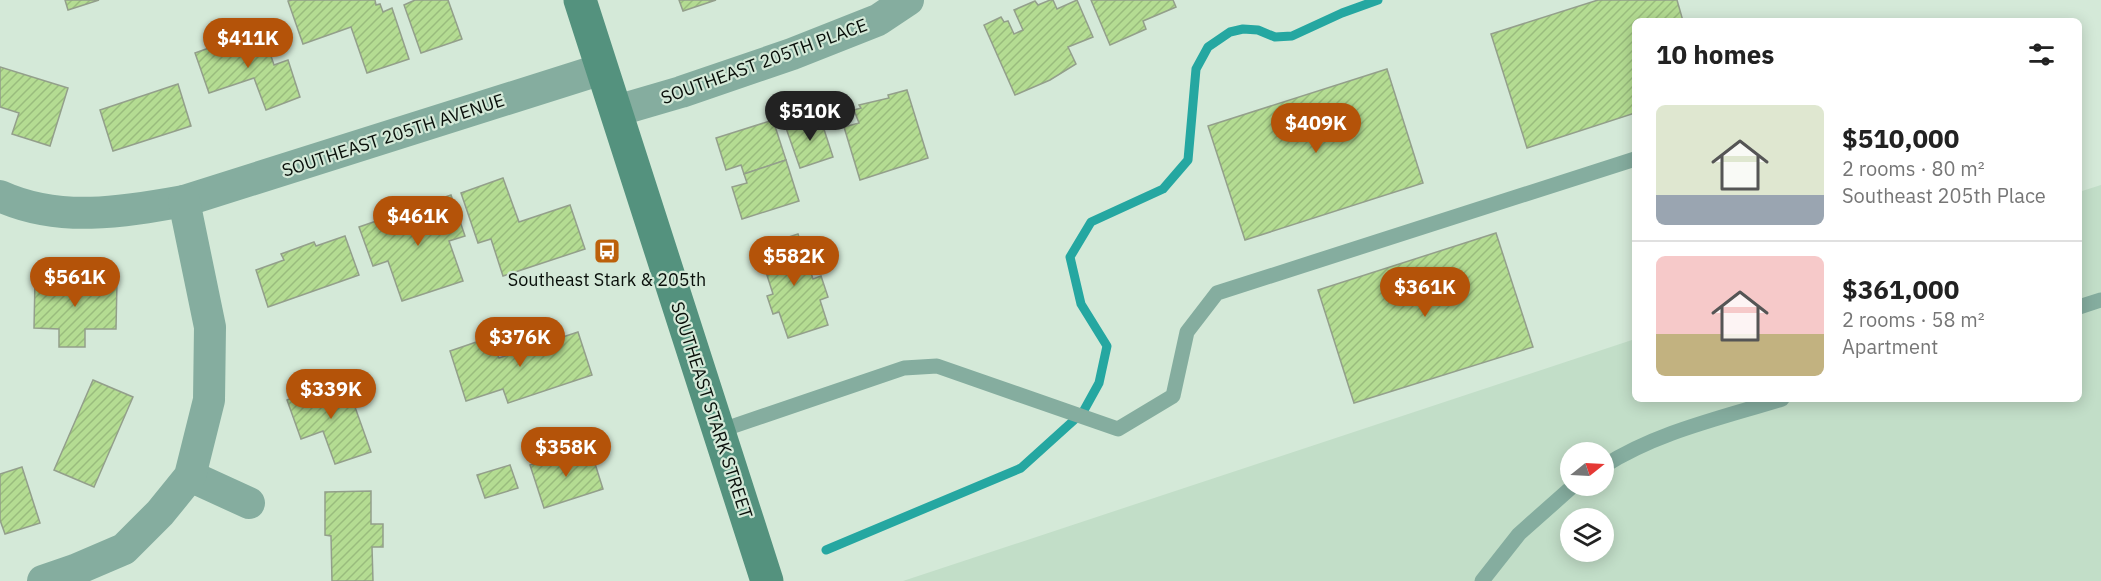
<!DOCTYPE html>
<meta charset="utf-8">
<style>
:root{--surface:#fff;--page:#f2f2f2;--text:#222;--muted:#767676;--line:#e0e0e0;--accent:#b45309}
body{margin:0;font-family:"IBM Plex Sans",sans-serif;background:var(--page);color:var(--text);height:100vh;display:flex;flex-direction:column;font-size:22px;white-space:nowrap}
*{box-sizing:border-box;margin:0}
p{font-size:20px;color:var(--muted)}
.icon{flex:none;width:33px;height:33px;fill:none;stroke:currentColor;stroke-width:2;stroke-linecap:round;stroke-linejoin:round}
.map{position:relative;flex:1;overflow:hidden}
.panel{position:absolute;left:1632px;top:18px;width:450px;height:384px;display:flex;flex-direction:column;background:var(--surface);border-radius:9px;box-shadow:0 3px 15px #0003}
.panel>*{flex:none}
.needle{width:39px;rotate:72deg}
.fabs{position:absolute;left:1560px;top:442px;display:grid;gap:12px}
.fabs a{display:grid;place-items:center;width:54px;height:54px;border-radius:50%;background:var(--surface);box-shadow:0 3px 15px #0003;font-size:30px}
.price{position:absolute;translate:-50% -51px;padding:0 14px;border-radius:21px;background:var(--accent);color:#fff;font-size:20px;line-height:39px;filter:drop-shadow(0 2px 3px #0008)}
.price::after{content:'';position:absolute;left:50%;top:36px;width:18px;height:14px;margin-left:-9px;background:inherit;clip-path:polygon(0 0,100% 0,50% 100%)}
.price.active{background:#222;color:#fff}
ul{padding:0;list-style:none}
li{display:flex;align-items:center;gap:18px;height:150px;padding:0 24px}
li+li{border-top:2px solid var(--line)}
li span{display:grid;place-items:center;flex:none;width:168px;height:120px;border-radius:9px;color:#555}
li>.icon{margin-inline-start:auto}
span .icon{width:72px;height:72px;fill:#fffc;stroke-width:1}
li b{font-size:26px}
h2{display:flex;justify-content:space-between;align-items:center;height:72px;padding:0 24px;font-size:26px}
.map>svg:first-child{display:block}
</style>
<div class="map">
<svg width="2101" height="581" viewBox="0 0 2101 581">
<defs>
<pattern id="building-hatch" width="6" height="6" patternUnits="userSpaceOnUse" patternTransform="scale(1.5)"><rect width="6" height="6" fill="#b4dc92"/><path d="M-1 1l2-2M0 6l6-6M5 7l2-2" fill="none" stroke="#99bc7d"/></pattern>
</defs>
<rect width="100%" height="100%" fill="#d4e9d8"/>
<path fill="#c2dec8" fill-rule="evenodd" d="M2101,185V581H903L1635,339V399H2079V192ZM1570,453H1604V486H1570ZM1570,519H1604V552H1570Z"/>
<g fill="none" stroke-linecap="round" stroke-linejoin="round">
<polyline stroke="#25a7a1" stroke-width="9" points="826,550 1021,468 1083,412 1099,383 1107,346 1081,304 1070,257 1091,222 1163,189 1188,160 1196,69 1208,47 1230,32 1243,29 1258,30 1275,37 1292,36 1342,13 1378,0"/>
</g>
<g fill="url(#building-hatch)" stroke="#939f8b" stroke-width="1.5">
<polygon points="65,0 99,0 68,10"/>
<polygon points="292,0 375,0 376,5 380,4 383,12 392,8 409,59 367,73 351,27 303,44 288,1"/>
<polygon points="415,0 448,0 462,39 421,53 404,5"/>
<polygon points="679,0 716,0 683,11"/>
<polygon points="1050,0 1053,0 1057,9 1077,0 1093,37 1068,47 1076,64 1050,80 1015,95 984,25 1001,17 1004,22 1008,21 1014,34 1023,30 1014,10 1035,1 1038,5"/>
<polygon points="1091,0 1173,0 1176,7 1143,21 1146,29 1110,45"/>
<polygon points="1598,0 1677,0 1683,21 1635,21 1635,113 1527,148 1491,34"/>
<polygon points="262,29 274,65 288,60 300,97 266,110 254,78 209,93 195,53"/>
<polygon points="0,67 68,88 50,146 12,134 19,113 0,107"/>
<polygon points="1387,69 1423,183 1245,240 1208,126"/>
<polygon points="178,84 191,126 113,151 100,110"/>
<polygon points="907,90 928,158 860,180 844,127 859,123 854,110 861,108 859,105 889,98 888,95"/>
<polygon points="820,117 833,157 800,168 786,128"/>
<polygon points="773,120 786,160 744,174 741,165 726,170 716,138"/>
<polygon points="786,160 799,201 742,219 732,187 747,183 744,174"/>
<polygon points="503,178 519,222 570,205 585,249 503,276 491,239 478,243 461,193"/>
<polygon points="451,195 465,236 449,241 463,281 402,301 388,261 373,266 359,227"/>
<polygon points="1496,233 1533,347 1354,403 1318,290"/>
<polygon points="798,234 813,279 821,276 828,297 820,300 828,325 788,338 779,312 773,314 767,296 773,294 758,247"/>
<polygon points="345,236 359,275 268,307 256,270 284,260 281,254 314,242 316,246"/>
<polygon points="35,280 117,281 116,329 85,329 85,347 59,347 59,329 34,328"/>
<polygon points="578,332 592,375 508,403 503,389 466,401 450,351 491,337 499,358"/>
<polygon points="345,379 371,452 335,464 323,431 301,439 287,400"/>
<polygon points="93,380 133,397 94,487 54,470"/>
<polygon points="579,450 581,454 591,451 603,489 544,508 530,465"/>
<polygon points="510,465 518,488 485,498 477,475"/>
<polygon points="22,467 40,523 5,534 0,520 0,474"/>
<polygon points="371,491 371,524 383,524 383,547 372,547 373,581 332,581 331,536 325,535 325,492"/>
</g>
<g fill="none" stroke-linecap="round" stroke-linejoin="round">
<g stroke="#85ad9f" stroke-width="15">
<polyline points="2079,307 2101,300"/>
<polyline points="719,431 904,368 937,366 1118,429 1173,396 1187,332 1217,293 1635,159"/>
<path d="M1604,466C1657,432 1721,418 1782,399"/>
<polyline points="1482,581 1519,534 1573,486"/>
</g>
<g stroke="#85ad9f" stroke-width="32">
<polyline points="616,111 681,92 792,54 878,20 908,0"/>
<path d="M0,196C59,223 123,212 184,201L602,69"/>
<polyline points="190,476 249,503"/>
<polyline points="43,581 75,570 124,549 160,513 190,476 209,400 210,327 184,201"/>
</g>
<polyline stroke="#54927e" stroke-width="33" points="580,0 767,581"/>
</g>
<defs>
<symbol id="bus-square" viewBox="-11 -11 22 22"><rect x="-9" y="-9" width="18" height="18" rx="4" fill="#bc600a" stroke="#d4e9d8"/><path d="M-5-6H5V4H4V6H2V4H-2V6H-4V4H-5ZM-3.5-4V0h7V-4ZM-3.5 1.2v1.5H-2V1.2ZM2 1.2v1.5H3.5V1.2Z" fill="#fff"/></symbol>
</defs>
<g fill-rule="evenodd">
<use href="#bus-square" x="592" y="236" width="30" height="30"/>
</g>
<g text-anchor="middle" dominant-baseline="central" stroke-width="4.5" stroke-linejoin="round" paint-order="stroke">
<g font-size="18" fill="#080e09" stroke="#d4e9d8">
<text transform="translate(764 61) rotate(-20)">SOUTHEAST 205TH PLACE</text>
<text transform="translate(393 135) rotate(-18)">SOUTHEAST 205TH AVENUE</text>
<text transform="translate(712 410) rotate(72)">SOUTHEAST STARK STREET</text>
</g>
<g font-size="18" fill="#080e09" stroke="#d4e9d8">
<text x="607" y="279">Southeast Stark &amp; 205th</text>
</g>
</g>
</svg>
<div class="fabs">
<a><svg class="needle" viewBox="-14 -14 28 28"><path d="M0-13l5 13h-10z" fill="#e53935"/><path d="M0 13l5-13h-10z" fill="#767676"/></svg></a>
<a><svg class="icon" aria-label="layers" viewBox="0 0 24 24"><path d="M12 4l9 5-9 5-9-5zM3 14l9 5 9-5"/></svg></a>
</div>
<b class="price" style="left:248px;top:69px">$411K</b>
<b class="price active" style="left:810px;top:142px">$510K</b>
<b class="price" style="left:1316px;top:154px">$409K</b>
<b class="price" style="left:418px;top:247px">$461K</b>
<b class="price" style="left:794px;top:287px">$582K</b>
<b class="price" style="left:75px;top:308px">$561K</b>
<b class="price" style="left:1425px;top:318px">$361K</b>
<b class="price" style="left:520px;top:368px">$376K</b>
<b class="price" style="left:331px;top:420px">$339K</b>
<b class="price" style="left:566px;top:478px">$358K</b>
<section class="panel">
<h2>10 homes<svg class="icon" aria-label="filters" viewBox="0 0 24 24"><path d="M4 7h16M4 17h16"/><circle cx="9" cy="7" r="2"/><circle cx="15" cy="17" r="2"/></svg></h2>
<ul>
<li><span style="background:linear-gradient(#dfe7d0 75%,#9aa5b1 0)"><svg class="icon" aria-label="home" viewBox="0 0 24 24"><path d="M3 11l9-7 9 7M6 9v11h12V9"/></svg></span><div><b>$510,000</b><p>2 rooms · 80 m²</p><p>Southeast 205th Place</p></div></li>
<li><span style="background:linear-gradient(#f6c9c9 65%,#c2b280 0)"><svg class="icon" aria-label="home" viewBox="0 0 24 24"><path d="M3 11l9-7 9 7M6 9v11h12V9"/></svg></span><div><b>$361,000</b><p>2 rooms · 58 m²</p><p>Apartment</p></div></li>
</ul>
</section>
</div>
